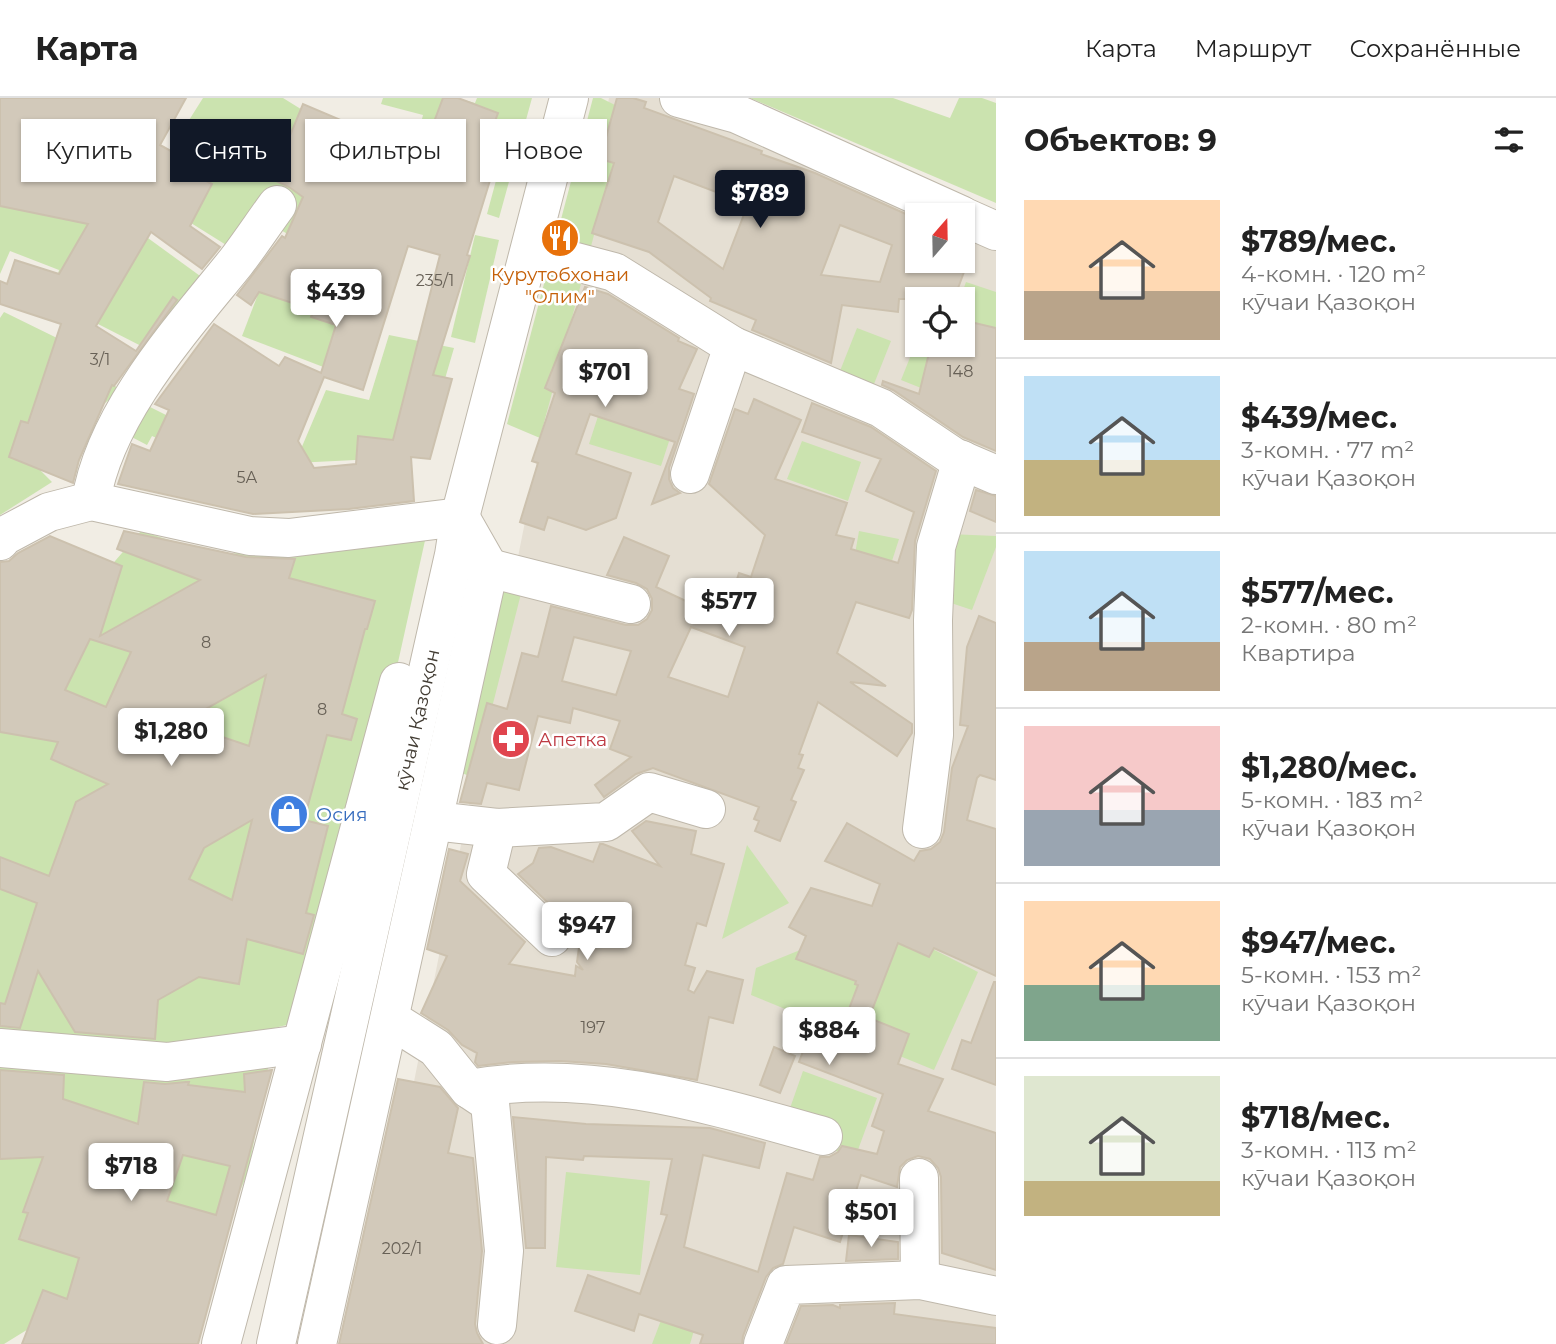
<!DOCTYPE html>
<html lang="ru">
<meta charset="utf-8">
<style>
:root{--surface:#fff;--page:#f6f6f6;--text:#222;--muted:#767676;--line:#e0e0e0;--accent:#111827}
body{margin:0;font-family:Montserrat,sans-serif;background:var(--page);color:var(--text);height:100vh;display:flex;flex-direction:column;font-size:26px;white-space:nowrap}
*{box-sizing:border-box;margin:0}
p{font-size:23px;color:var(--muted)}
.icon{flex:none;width:38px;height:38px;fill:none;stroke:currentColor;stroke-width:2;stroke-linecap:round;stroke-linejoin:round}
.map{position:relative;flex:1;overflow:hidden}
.panel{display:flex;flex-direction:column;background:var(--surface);width:560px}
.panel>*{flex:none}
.banner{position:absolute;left:21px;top:21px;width:665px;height:63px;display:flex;gap:14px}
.needle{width:46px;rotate:20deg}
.buttons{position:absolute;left:905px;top:105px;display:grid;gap:14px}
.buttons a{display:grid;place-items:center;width:70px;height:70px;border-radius:0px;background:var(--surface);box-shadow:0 2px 5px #0004;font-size:35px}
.price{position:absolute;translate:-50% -60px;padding:0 16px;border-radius:7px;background:#fff;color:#222;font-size:23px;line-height:46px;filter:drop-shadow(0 2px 4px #0008)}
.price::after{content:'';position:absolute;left:50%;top:42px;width:21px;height:16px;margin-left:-10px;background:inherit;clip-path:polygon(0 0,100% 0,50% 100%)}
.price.current{background:var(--accent);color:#fff}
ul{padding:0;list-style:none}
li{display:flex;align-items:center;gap:21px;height:175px;padding:0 28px}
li+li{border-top:2px solid var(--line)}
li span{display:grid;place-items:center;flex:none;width:196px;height:140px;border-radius:0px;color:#555}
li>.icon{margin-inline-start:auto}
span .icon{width:84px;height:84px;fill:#fffc;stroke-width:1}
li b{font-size:30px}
h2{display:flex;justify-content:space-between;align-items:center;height:84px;padding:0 28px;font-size:30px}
.chip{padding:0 24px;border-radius:0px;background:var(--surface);box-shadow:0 2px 5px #0004;font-size:24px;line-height:63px}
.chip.current{background:var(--accent);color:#fff}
header{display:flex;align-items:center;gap:42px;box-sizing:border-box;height:98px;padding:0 35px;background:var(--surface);border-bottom:2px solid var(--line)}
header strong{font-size:33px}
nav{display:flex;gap:38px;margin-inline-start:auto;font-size:24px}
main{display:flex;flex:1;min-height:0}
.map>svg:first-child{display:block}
</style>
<header>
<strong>Карта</strong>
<nav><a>Карта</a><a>Маршрут</a><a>Сохранённые</a></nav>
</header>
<main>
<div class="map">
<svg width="996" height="1246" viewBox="0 0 996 1246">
<rect width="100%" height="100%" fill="#f1ede4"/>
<path fill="#e5dfd3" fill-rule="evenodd" d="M609,0H679L917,117V163H962L963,118L996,133V1246H362ZM917,201H962V247H917Z"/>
<g fill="#cbe3af">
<polygon points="203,0 283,0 359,47 299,143 271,126 239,155 143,95"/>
<polygon points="383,0 457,0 475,5 477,0 532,0 499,120 487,116 501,64 417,41 423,17 381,6"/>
<polygon points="593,0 601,0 627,13 540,340 507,326"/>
<polygon points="750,0 893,0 950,20 959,0 982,0 996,5 996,105"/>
<polygon points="0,87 99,132 141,135 207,183 149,252 51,202 59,172 10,153 0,176"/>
<polygon points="475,137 499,142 475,245 451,239"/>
<polygon points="966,184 996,194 996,233 963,221 962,201 960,201"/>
<polygon points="260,191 344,224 326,270 242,238"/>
<polygon points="4,214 57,240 120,292 73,333 57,334 41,373 52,384 0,417 0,220"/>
<polygon points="857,230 891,243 872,291 838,278"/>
<polygon points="389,237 454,250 442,291 404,344 375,361 295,365 326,292 369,302"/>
<polygon points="917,242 917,247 938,247 921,290 901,282"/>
<polygon points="138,303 174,321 163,343 152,338 147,347 122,334"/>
<polygon points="601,309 673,331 661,368 589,346"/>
<polygon points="802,343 861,364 848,403 787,381"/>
<polygon points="141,433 219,458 286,447 426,438 356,754 312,921 165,956 0,943 0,496 21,453 109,470"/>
<polygon points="859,433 899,441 885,485 851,479"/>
<polygon points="949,436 996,438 996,449 972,512 945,503"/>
<polygon points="480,466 524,484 474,680 431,662"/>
<polygon points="747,747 789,805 722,841"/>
<polygon points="901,835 978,874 934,972 751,897 756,870 805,850"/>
<polygon points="0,959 270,960 248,1074 200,1189 51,1217 4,1246 0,1246"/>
<polygon points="803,973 877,1000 855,1060 782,1033"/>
<polygon points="566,1074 650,1083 640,1177 556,1169"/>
<polygon points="663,1217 695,1229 690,1246 652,1246"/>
</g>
<g fill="#d2c9ba" stroke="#ccc1ae" stroke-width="2" fill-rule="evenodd">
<polygon points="0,0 186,0 160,47 200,69 195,77 212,86 190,128 220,149 202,171 151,134 96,228 136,253 173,199 177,202 114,288 112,287 79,362 73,385 9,359 21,323 28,325 61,226 0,206 0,183 7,186 15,162 59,176 88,126 0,108"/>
<path d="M443,0H458L498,15L482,59L496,63L467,157L470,158L433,277L452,281L430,361L411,359L414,403L349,411L253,416L118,386L132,346L150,353L169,312L155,306L214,226L279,268L285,259L321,275L336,227L311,219L314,212L259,194L251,207L237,197L282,138L285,140L303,99L289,89L272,81L303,6L371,35L373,31L418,48L423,34L429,37ZM408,148L440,157L393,342L358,338L356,366L314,370L298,343L324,279L363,292Z"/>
<path d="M617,0H633L646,4L644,10L762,53L761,56L815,75L917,121V163H968L954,201H899L898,214L842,207L831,265L752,232L756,222L710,203L711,200L649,154L592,135L614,65L600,61ZM674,78L748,106L723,171L658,124ZM840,127L892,147L880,184L821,177Z"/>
<polygon points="585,189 608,196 679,240 678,243 697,251 679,291 694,296 669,370 669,381 673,390 680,395 652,406 675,344 590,316 576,356 631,375 616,420 586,432 548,419 544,432 520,424 538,365 532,363 555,295 545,290"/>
<polygon points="962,222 996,230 996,353 963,339 893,292 882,287 883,283 919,296 931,247 962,247"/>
<path d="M754,301L801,322L775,381L847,405L836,437L854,441L851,451L898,465L914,414L866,393L881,361L802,334L812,305L871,329L936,373L915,443L912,512L909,520L856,504L837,555L886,588L850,584L912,626V635L897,658L818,604L799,656L803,657L798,670L804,672L791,702L796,704L780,743L755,733L759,723L754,721L759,709L653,670L636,676L604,699L595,687L631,659L610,651L620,623L573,610L570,625L538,618L519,692L487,685L481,706L460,704L487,605L507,611L522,555L538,559L551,508L626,527H638L647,521L652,512V501L647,491L636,485L607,477L624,439L669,458L656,489L724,521L739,475L751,479L765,437L709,386L735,311L748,316ZM691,529L745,549L728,599L668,579ZM574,539L631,553L616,597L562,583Z"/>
<polygon points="976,392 996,398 996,424 970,413"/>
<path d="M124,433L246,459L295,461L289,480L375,503L367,531H365L342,616L357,621L351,642L327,637L304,722L328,728L306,815L314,817L303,856L247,841L239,886L199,879L158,902L155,941L75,934L38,873L20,930L0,928V905L5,906L37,805L0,791V759L49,778L76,704L108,686L51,661L58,644L0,634V464L9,463L18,455L50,438L122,468L100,538L200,482L117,451ZM90,541L131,554L106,609L65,592ZM266,577L249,648L181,625ZM252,722L232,802L189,781L204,750Z"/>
<polygon points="979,518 996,525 996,682 980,677 977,680 967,722 996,731 996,878 934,850 929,859 898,845 869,920 909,936 898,966 943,981 928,1013 996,1035 996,1172 942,1155 941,1079 938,1070 930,1061 918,1058 907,1062 900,1069 897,1089 861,1077 840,1144 794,1129 783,1166 773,1170 766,1179 743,1238 742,1246 700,1246 703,1237 639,1216 634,1233 575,1213 588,1177 640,1196 667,1117 661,1116 672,1061 584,1058 583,1062 546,1059 545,1150 526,1150 513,1019 586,1026 710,1030 765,1045 759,1070 703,1057 684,1149 758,1174 787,1075 813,1082 820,1059 829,1059 838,1054 842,1048 877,1056 884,1033 872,1028 883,996 799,964 817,917 843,927 858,887 855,886 856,883 796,861 806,838 789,829 811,790 872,808 880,786 825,763 847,725 914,763 920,753 931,751 940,744 944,734 952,670 968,628 960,627 967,549"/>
<polygon points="646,723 696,733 691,756 724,766 706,828 697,825 685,867 695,870 688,892 694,895 707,873 743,882 733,925 709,919 697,982 606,966 560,963 513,964 478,968 475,964 477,955 462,947 448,932 421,915 447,858 427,851 449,751 468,756 460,783 525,844 509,866 575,878 576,868 583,872 577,864 581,835 573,832 567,823 518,776 533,765 539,750 551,749 593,764 600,746 603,746 660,768 632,733"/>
<polygon points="994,884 996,884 996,987 952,971 962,942 971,945"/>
<polygon points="774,949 795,958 780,995 760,987"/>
<path d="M0,972L64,977L63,1001L138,1026L144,984L165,986L186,984H189L188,987L245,994L244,976L272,972L198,1246H22L43,1192L67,1201L79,1160L19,1141L28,1115L23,1114L43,1059L0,1061ZM183,1057L230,1068L216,1117L167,1103Z"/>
<polygon points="398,981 440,989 458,1010 448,1055 473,1060 482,1153 475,1226 477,1235 483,1246 339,1246"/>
<polygon points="849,1137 898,1144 898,1161 846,1163"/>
<polygon points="895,1205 894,1216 996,1230 996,1246 786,1246 801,1208 833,1207 840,1210 840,1207"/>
</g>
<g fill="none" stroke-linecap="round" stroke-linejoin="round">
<defs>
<g id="minor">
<polyline points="679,0 737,16 961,117"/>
<polyline points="962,118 996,133"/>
<polyline points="531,152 614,174 733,248 881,310 954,359 996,377"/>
<polyline points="690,376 733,248"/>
<path d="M91,403C105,315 182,231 236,164C250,146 263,126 277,107"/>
<polyline points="0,443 4,438 49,414 91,403 250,438 289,440 460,419"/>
<polyline points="489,470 631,506"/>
<polyline points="434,723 497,730 606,724 649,694 706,711"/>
<polyline points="497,730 486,776 552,839"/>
<polyline points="922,731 934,637 933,522 936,449 962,362"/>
<polyline points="390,921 436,950 469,991 490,1005 504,1153 497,1227"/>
<polyline points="0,950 167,964 302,946"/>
<path d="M469,991C588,969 709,1006 823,1038"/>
<polyline points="919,1080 920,1182"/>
<polyline points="221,1246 399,584"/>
<path id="s1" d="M276,1246L454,457L460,419L569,0"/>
<polyline points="317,1246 489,470 460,419"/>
<polyline points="763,1246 786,1187 920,1182 996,1198"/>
</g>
</defs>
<use href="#minor" stroke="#bfb8ab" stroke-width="40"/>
<use href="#minor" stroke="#fff" stroke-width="38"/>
</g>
<defs>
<symbol id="restaurant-disc" viewBox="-11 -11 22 22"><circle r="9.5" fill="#e8710a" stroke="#fff"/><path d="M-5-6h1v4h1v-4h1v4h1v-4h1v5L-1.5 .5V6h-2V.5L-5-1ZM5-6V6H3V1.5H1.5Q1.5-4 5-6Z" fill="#fff"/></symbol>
<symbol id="pharmacy-disc" viewBox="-11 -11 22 22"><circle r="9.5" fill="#e0444e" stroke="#fff"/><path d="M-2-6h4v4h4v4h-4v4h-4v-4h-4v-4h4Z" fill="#fff"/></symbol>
<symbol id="shop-disc" viewBox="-11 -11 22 22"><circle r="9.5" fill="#3f7fe0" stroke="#fff"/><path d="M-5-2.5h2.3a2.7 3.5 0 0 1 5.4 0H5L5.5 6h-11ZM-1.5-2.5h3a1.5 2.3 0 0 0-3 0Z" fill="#fff"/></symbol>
</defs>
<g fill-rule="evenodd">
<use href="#restaurant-disc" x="538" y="118" width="44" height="44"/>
<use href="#pharmacy-disc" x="489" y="619" width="44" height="44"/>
<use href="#shop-disc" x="267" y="694" width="44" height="44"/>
</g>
<g text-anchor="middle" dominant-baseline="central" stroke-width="5" stroke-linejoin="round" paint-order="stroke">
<g font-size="16" fill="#676056">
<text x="435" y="182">235/1</text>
<text x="100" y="261">3/1</text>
<text x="960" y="273">148</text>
<text x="247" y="379">5А</text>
<text x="206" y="544">8</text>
<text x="322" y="611">8</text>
<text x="593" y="929">197</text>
<text x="402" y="1150">202/1</text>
</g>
<g font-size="19" fill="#c56008" stroke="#fff">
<text x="560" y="176">Курутобхонаи<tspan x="560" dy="22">"Олим"</tspan></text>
</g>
<g font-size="19" fill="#433d34" stroke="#fff">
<text stroke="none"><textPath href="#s1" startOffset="640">кӯчаи Қазоқон</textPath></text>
</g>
<g font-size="19" fill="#be3a42" stroke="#fff" text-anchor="start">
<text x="538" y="641">Апетка</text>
</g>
<g font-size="19" fill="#366cbe" stroke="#fff" text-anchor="start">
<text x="316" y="716">Осия</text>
</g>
</g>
</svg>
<div class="buttons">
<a><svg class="needle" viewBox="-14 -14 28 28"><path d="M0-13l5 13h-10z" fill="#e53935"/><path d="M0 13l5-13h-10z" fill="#767676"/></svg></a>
<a><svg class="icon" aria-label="locate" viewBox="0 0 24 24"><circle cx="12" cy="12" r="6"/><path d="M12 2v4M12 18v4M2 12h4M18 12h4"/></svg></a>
</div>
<b class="price current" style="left:760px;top:132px">$789</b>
<b class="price" style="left:336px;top:231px">$439</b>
<b class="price" style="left:605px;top:311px">$701</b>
<b class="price" style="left:729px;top:540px">$577</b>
<b class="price" style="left:171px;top:670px">$1,280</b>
<b class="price" style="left:587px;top:864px">$947</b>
<b class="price" style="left:829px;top:969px">$884</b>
<b class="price" style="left:131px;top:1105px">$718</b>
<b class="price" style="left:871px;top:1151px">$501</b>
<div class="banner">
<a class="chip">Купить</a>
<a class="chip current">Снять</a>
<a class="chip">Фильтры</a>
<a class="chip">Новое</a>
</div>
</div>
<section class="panel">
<h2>Объектов: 9<svg class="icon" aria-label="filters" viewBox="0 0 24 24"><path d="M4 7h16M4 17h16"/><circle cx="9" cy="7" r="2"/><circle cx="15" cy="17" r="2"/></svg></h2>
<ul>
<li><span style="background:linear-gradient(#ffd9b3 65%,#b9a48a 0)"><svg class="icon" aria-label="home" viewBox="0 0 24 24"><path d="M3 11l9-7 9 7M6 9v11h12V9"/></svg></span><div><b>$789/мес.</b><p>4-комн. · 120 m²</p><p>кӯчаи Қазоқон</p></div></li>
<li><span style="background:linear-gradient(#bfe0f5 60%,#c2b280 0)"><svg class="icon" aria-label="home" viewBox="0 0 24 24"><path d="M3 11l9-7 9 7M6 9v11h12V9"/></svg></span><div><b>$439/мес.</b><p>3-комн. · 77 m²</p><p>кӯчаи Қазоқон</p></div></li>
<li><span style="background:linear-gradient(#bfe0f5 65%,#b9a48a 0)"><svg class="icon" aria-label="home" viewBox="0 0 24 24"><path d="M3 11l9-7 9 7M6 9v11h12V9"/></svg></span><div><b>$577/мес.</b><p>2-комн. · 80 m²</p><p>Квартира</p></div></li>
<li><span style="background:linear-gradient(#f6c9c9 60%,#9aa5b1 0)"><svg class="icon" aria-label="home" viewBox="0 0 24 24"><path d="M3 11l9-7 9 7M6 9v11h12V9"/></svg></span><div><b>$1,280/мес.</b><p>5-комн. · 183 m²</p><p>кӯчаи Қазоқон</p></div></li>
<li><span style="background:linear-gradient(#ffd9b3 60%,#7fa58c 0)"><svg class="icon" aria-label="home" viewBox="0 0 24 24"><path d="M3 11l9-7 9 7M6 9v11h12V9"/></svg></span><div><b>$947/мес.</b><p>5-комн. · 153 m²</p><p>кӯчаи Қазоқон</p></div></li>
<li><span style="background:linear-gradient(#dfe7d0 75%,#c2b280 0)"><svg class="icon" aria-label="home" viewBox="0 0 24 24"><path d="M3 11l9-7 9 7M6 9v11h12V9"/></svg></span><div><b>$718/мес.</b><p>3-комн. · 113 m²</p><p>кӯчаи Қазоқон</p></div></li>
</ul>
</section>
</main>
